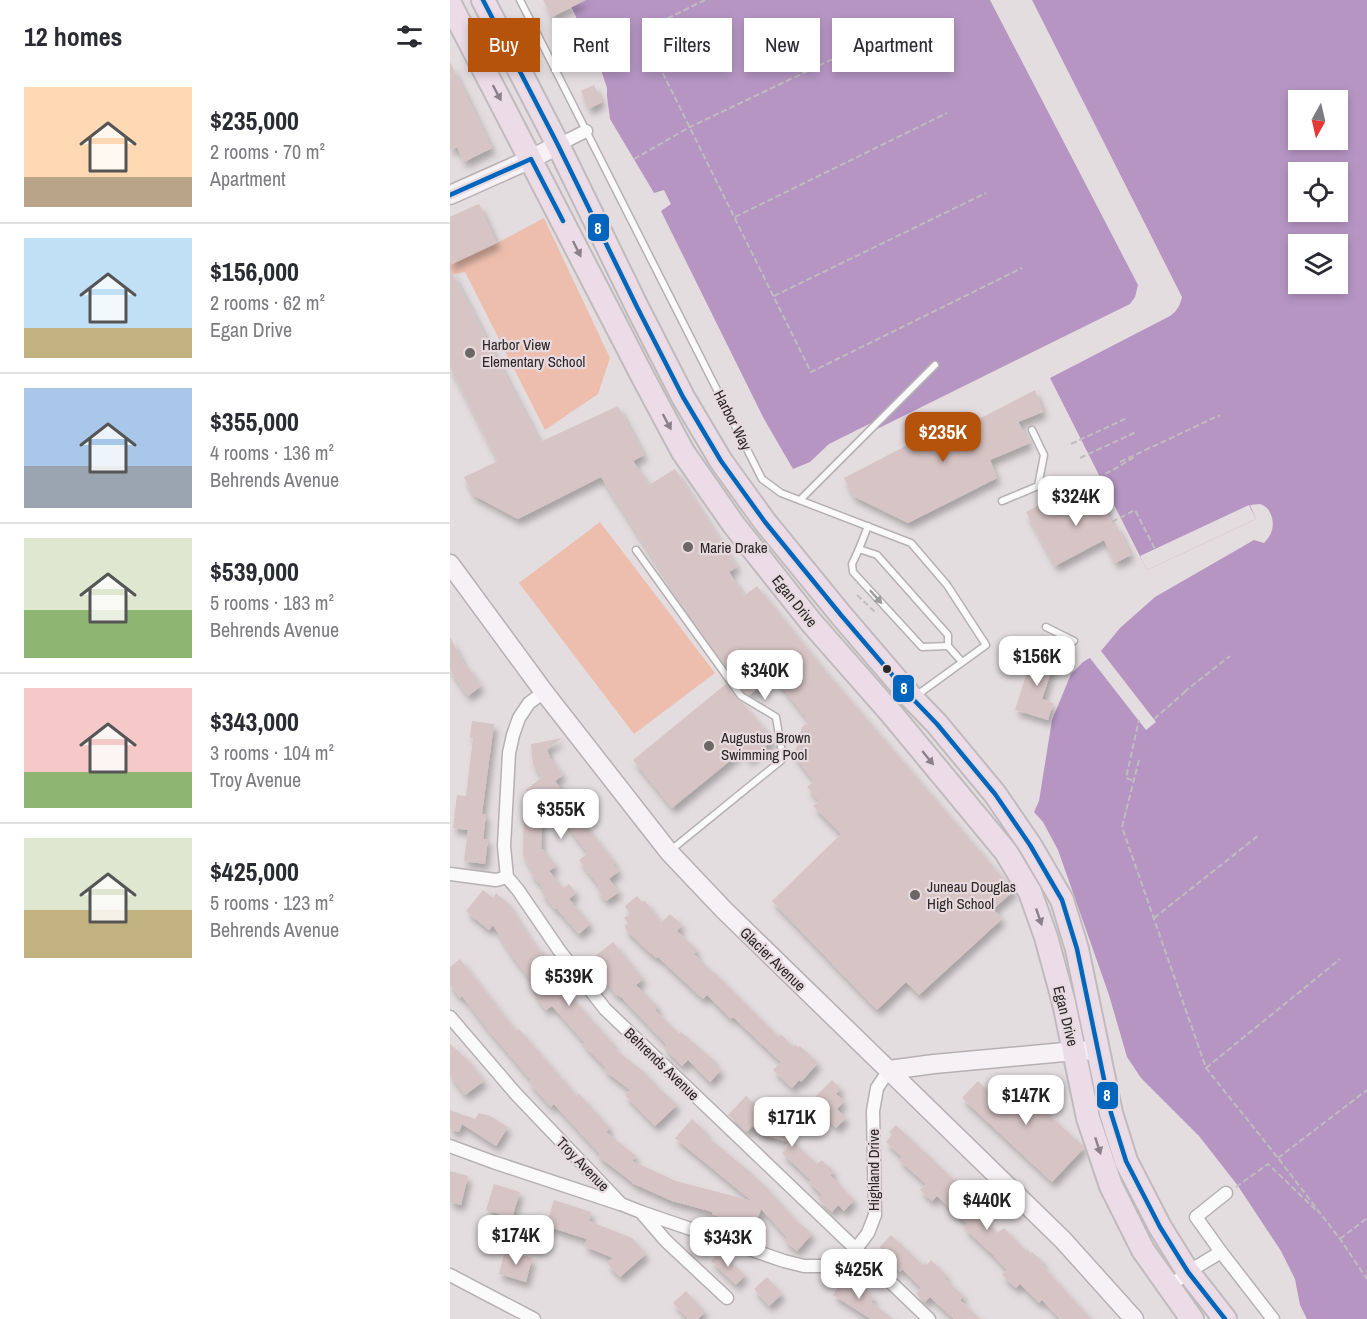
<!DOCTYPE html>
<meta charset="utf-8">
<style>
:root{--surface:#fff;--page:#f7f7f7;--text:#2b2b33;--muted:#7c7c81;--line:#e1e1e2;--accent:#b45309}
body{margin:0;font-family:"Archivo Narrow",sans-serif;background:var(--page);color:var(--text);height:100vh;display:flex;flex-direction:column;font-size:22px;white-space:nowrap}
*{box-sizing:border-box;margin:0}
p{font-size:20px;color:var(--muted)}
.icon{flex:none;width:33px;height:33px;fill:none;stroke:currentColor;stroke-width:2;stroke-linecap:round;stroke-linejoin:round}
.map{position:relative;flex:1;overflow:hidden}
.details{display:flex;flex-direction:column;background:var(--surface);width:450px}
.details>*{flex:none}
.top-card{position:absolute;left:18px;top:18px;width:570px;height:54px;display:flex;gap:12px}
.needle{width:39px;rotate:188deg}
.fabs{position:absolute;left:838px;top:90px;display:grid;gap:12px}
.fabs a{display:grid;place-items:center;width:60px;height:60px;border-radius:0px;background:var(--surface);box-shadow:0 3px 9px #0003;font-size:30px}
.price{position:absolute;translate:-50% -51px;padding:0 14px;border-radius:12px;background:#fff;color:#222;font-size:20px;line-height:39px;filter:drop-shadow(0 2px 3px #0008)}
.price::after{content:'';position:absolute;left:50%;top:36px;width:18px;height:14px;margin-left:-9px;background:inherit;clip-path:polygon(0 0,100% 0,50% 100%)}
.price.on{background:var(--accent);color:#fff}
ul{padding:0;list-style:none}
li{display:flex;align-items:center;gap:18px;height:150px;padding:0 24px}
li+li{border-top:2px solid var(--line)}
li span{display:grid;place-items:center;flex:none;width:168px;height:120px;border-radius:0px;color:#555}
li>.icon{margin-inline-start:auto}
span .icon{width:72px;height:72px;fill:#fffc;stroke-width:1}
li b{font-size:26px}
h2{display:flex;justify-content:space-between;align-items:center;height:72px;padding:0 24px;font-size:26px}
.pill{padding:0 21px;border-radius:0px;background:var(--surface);box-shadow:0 3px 9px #0003;font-size:21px;line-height:54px}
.pill.on{background:var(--accent);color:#fff}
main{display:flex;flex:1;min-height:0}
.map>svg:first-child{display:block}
</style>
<main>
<section class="details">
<h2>12 homes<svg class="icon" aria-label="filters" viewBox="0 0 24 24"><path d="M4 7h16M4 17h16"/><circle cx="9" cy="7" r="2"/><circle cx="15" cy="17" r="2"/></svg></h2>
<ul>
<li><span style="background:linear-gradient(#ffd9b3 75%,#b9a48a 0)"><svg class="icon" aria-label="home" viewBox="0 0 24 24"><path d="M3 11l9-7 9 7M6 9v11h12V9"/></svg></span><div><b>$235,000</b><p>2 rooms · 70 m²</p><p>Apartment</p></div></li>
<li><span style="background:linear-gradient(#bfe0f5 75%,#c2b280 0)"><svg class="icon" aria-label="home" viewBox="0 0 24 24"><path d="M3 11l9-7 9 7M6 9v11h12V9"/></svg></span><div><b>$156,000</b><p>2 rooms · 62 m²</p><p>Egan Drive</p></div></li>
<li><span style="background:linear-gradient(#a9c7e8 65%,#9aa5b1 0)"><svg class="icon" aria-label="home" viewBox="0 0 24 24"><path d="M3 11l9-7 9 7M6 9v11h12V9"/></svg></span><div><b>$355,000</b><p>4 rooms · 136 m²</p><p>Behrends Avenue</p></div></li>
<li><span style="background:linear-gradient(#dfe7d0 60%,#8fb573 0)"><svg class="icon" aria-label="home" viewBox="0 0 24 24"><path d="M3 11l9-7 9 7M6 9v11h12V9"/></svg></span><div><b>$539,000</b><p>5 rooms · 183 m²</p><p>Behrends Avenue</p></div></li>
<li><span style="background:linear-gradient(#f6c9c9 70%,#8fb573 0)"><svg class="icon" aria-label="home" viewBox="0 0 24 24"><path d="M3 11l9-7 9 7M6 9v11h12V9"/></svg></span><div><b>$343,000</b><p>3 rooms · 104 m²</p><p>Troy Avenue</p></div></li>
<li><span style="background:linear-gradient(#dfe7d0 60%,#c2b280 0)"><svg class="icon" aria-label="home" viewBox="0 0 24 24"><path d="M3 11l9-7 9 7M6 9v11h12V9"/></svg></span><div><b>$425,000</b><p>5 rooms · 123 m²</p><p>Behrends Avenue</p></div></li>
</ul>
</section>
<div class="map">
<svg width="917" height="1319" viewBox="0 0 917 1319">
<defs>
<filter id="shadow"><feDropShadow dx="3.5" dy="6" stdDeviation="3" flood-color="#0004"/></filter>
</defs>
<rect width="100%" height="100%" fill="#e4dddf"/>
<g fill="#edbeae">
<polygon points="29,204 47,243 94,218 160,358 148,394 95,430 15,272 0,275 0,217"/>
<polygon points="150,522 265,673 184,734 69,583"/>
</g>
<g fill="#b695c3" fill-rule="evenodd">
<polygon points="118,0 540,0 688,285 685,297 680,304 425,430 421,423 379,444 360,462 343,469 314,419 211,211 221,204 214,190 204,193 160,119 157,96 157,88 150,67"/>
<path d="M582,0H917V1319H857L850,1305L845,1279L831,1251L788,1186L749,1136L691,1078L677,1057L659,995L608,850L593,822L584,812L589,801L602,720L621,674L633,662L651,651L670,628L705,597L804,540L814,543C816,540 819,538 820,535C826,525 822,507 810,504C807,504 803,505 800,505L806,519L697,570L600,378L720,316C728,310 730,305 732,297ZM849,100H888V140H849ZM849,172H888V212H849ZM849,244H888V284H849Z"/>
</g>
<g fill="#e4dddf">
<polygon points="799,505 806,519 697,570 690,556"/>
<polygon points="652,646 651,651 706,722 696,730 640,658 637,656"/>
</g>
<g fill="#d7c4c5" filter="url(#shadow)">
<polygon points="93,0 136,0 102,17"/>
<polygon points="0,62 42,148 14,162 7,147 0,150"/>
<polygon points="144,85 152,102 139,109 131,91"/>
<polygon points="29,204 47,243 0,265 0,217"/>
<polygon points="0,268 90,442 168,406 194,455 183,461 199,485 225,469 287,567 279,572 294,596 307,586 372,667 564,891 543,909 552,919 469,995 456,982 427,1010 322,901 391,834 363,806 369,801 357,787 364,781 344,756 352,727 359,722 355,717 355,714 354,715 323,676 299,695 295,692 248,628 151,477 68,519 23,495 14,477 48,461 0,367"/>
<polygon points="585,390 593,412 568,422 580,443 540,460 547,478 458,523 403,496 394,478 500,423 504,432"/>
<polygon points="645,486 664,527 667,526 681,555 665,563 654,540 605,566 576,512 610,494 614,500"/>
<polygon points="0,637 16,668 17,666 31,686 18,696 0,670"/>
<polygon points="584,650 606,657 592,699 603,703 598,720 565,710"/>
<polygon points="276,684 287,699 292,702 323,740 299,760 292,751 222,808 183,760"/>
<polygon points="22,721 44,724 32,814 36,814 33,839 38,839 35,864 14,861 18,830 3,828 7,795 16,796 23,738 20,737"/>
<polygon points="112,738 97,749 100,758 113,775 105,781 112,791 110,793 165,863 163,864 169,871 159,879 169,892 156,901 147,889 150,887 129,860 138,853 106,811 98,818 92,810 91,849 92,849 106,866 99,871 113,888 119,884 126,893 119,899 140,924 129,934 106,908 105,909 91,891 94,889 80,872 82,870 73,855 74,806 89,806 76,790 92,777 83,764 81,744"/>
<polygon points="33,890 43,898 46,893 60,905 59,906 85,946 86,945 99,964 97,966 123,999 164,1045 162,1047 193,1071 213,1093 214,1092 227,1105 205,1126 175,1095 180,1090 154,1070 156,1068 133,1044 135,1043 102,1006 96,1010 83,992 87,989 61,954 43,925 39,930 16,911"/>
<polygon points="187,896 192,902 195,901 211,923 220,914 232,925 227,931 247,950 244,954 263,973 264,972 329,1037 331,1034 343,1047 345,1045 348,1047 350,1046 368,1063 351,1082 349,1080 342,1088 323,1070 331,1062 283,1017 281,1019 257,995 253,999 208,957 206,958 201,953 201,954 177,931 175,926 178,923 174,918 180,914 175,906"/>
<polygon points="163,942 193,979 186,985 208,1007 205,1010 229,1034 231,1032 265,1061 263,1063 271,1070 260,1082 238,1060 232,1066 214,1048 217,1045 172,998 168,995 167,996 139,961"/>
<polygon points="10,959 66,1031 69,1029 127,1096 129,1094 160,1128 156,1132 186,1156 182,1161 226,1181 302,1201 225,1138 242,1119 256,1132 254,1134 299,1171 316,1187 349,1224 350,1223 362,1234 347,1251 334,1240 337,1237 311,1209 303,1230 262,1214 263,1212 222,1201 182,1183 182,1182 148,1156 150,1154 104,1104 101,1107 79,1082 81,1080 40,1032 12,996 10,998 0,985 0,967"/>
<polygon points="0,1044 17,1059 34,1081 15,1095 0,1075"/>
<polygon points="557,1076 633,1146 634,1148 602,1182 512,1098 528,1081 541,1094"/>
<polygon points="382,1080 391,1089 386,1094 394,1101 387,1109 396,1118 386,1128 375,1117 376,1115 361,1101"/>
<polygon points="296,1096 309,1108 323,1111 332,1099 349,1111 333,1132 367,1164 372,1160 384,1172 380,1175 404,1200 394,1211 388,1205 382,1212 368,1199 372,1195 359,1182 361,1180 332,1153 336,1149 334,1147 339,1142 312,1135 302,1126 297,1132 278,1115"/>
<polygon points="0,1110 25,1119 29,1113 40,1116 58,1127 46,1146 12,1124 9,1132 0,1129"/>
<polygon points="446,1125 519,1194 516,1197 523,1204 521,1207 547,1233 554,1228 576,1251 577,1249 581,1254 582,1252 593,1262 591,1264 641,1319 610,1319 592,1300 589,1303 570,1284 566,1288 552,1275 557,1270 542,1254 514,1228 517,1224 487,1196 482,1201 470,1190 476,1184 449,1160 452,1157 436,1142 442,1135 439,1132"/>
<polygon points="0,1171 18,1176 11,1205 0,1202"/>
<polygon points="44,1184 70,1192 62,1218 36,1210"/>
<polygon points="104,1200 141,1212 139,1221 182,1238 196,1254 170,1277 157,1263 163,1258 134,1246 137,1239 96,1226"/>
<polygon points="441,1235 473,1265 475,1263 477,1265 481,1260 497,1276 494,1278 514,1296 510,1300 530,1319 504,1319 480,1297 475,1302 466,1294 471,1288 452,1269 450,1272 437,1260 440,1257 430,1247"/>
<polygon points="55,1250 82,1258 76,1282 49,1274"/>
<polygon points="269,1252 295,1275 286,1285 261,1261"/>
<polygon points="317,1277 332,1294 319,1306 304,1289"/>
<polygon points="393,1278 399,1282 401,1280 418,1290 417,1293 424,1298 421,1302 443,1319 421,1319 383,1295"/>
<polygon points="236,1291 255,1312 248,1319 238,1319 223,1303"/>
</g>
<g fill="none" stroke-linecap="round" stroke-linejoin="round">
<defs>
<g id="lane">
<polyline points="70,0 312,479 331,493 461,543 497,585 536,645 467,695"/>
<polyline points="350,500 485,365"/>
<polyline points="552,501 588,486 594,455 582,430"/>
<polyline points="418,526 409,549 402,564 403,572 472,647 498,646"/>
<polyline points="409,549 427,555 498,635 498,646 512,662"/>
<polyline points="186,550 291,696 326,717 333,759 221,850"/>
<polyline points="596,627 624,641"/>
</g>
<g id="street">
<polyline points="108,145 136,131"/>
<polyline points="94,692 79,703 69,718 63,735 59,753 54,846 57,877 68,890 109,950 155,1009 479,1319"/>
<polyline points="0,874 46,880 57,877"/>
<polyline points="0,1017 66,1094 171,1204 191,1212 216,1241 277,1298"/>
<polyline points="0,1146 43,1162 170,1204"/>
<polyline points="191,1212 334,1261 354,1266 375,1266 393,1260 406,1249 418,1233 425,1215 423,1111 427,1088 439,1070"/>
<polyline points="771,1252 746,1217 776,1193"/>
<polyline points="0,1275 84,1319"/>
<polyline points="719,1287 738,1272 771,1252 823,1319"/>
</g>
<g id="secondary">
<polyline points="0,195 81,159 108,145"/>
<polyline points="0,564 94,692 219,852 274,910 613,1240 684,1319"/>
<polyline points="439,1070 484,1064 625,1051 647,1050"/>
</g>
<g id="highway">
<polyline points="33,0 108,145 187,307 233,397 271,461 315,522 391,615 462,698 487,724 545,794 580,845 612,900 627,949 661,1113 676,1161 710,1227 738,1272 775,1319"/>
<polyline points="0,4 195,381 233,452 284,525 361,622 441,713 556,852 580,892 596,937 614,1003 638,1118 661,1186 693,1250 742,1319"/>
</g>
</defs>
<use href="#lane" stroke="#b6b0b2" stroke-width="9"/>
<use href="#street" stroke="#b6b0b2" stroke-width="15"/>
<use href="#secondary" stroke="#b6b0b2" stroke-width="21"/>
<use href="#highway" stroke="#bfbbbc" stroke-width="26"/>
<g stroke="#c0bdbe" stroke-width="2" stroke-dasharray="6 3" stroke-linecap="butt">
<polyline points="255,0 192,31 361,372 572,268"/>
<polyline points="184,159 240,127 448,28"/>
<polyline points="285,217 497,113"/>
<polyline points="324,296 536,193"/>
<polyline points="621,444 677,418"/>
<polyline points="630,458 686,432"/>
<polyline points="670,462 770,415"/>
<polyline points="639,482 663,470 686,456"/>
<polyline points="662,522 685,510 705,549"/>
<polyline points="407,595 425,612"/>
<polyline points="734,692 780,656"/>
<polyline points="704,719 736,691"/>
<polyline points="689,760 672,827 756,1068 828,1158 890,1239 917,1279"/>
<polyline points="682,780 676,778 689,720"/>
<polyline points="704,918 809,835"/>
<polyline points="756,1068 890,959"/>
<polyline points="828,1158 917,1090"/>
<polyline points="786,1187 818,1164 868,1212"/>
<polyline points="890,1239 917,1218"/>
</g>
<use href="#lane" stroke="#fbfafa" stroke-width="6"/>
<use href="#street" stroke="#fbfafa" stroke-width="12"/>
<use href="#secondary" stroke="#f6f1f4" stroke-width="18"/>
<use href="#highway" stroke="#ecdce8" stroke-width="22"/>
<defs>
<g id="bus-1">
<polyline points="33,0 108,145 187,307 233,397 271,461 315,522 391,615 462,698 487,724 545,794 580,845 612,900 627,949 661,1113 676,1161 710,1227 738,1272 775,1319"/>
<polyline points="0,195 81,159 113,221"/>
</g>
</defs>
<use href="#bus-1" stroke="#e7dade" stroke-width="9"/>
<use href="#bus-1" stroke="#0065bd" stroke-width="4.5"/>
</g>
<defs><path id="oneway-solid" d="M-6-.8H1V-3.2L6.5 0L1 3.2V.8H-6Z" transform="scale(1.5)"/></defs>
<g fill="#8c8188">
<use href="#oneway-solid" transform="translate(47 93) rotate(62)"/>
<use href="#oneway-solid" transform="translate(127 249) rotate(63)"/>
<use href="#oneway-solid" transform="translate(217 422) rotate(62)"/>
<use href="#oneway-solid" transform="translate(478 758) rotate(51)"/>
<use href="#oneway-solid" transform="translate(589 917) rotate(71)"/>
<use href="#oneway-solid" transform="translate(648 1146) rotate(72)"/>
</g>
<use fill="#9d9b9b" href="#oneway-solid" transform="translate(426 597) rotate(48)"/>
<g fill="#6c6667" stroke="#e7dade" stroke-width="2">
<circle cx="20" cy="353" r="6"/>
<circle cx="238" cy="547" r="6"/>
<circle cx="259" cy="746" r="6"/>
<circle cx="465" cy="895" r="6"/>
</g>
<circle fill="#2b2627" stroke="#e7dade" stroke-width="2" cx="437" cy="669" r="5"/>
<g text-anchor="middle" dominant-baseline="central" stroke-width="4.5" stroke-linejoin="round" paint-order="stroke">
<g font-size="15" fill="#2b2627" stroke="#e7dade" text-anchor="start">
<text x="32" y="344">Harbor View<tspan x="32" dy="17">Elementary School</tspan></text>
<text x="250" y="547">Marie Drake</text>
<text x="271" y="737">Augustus Brown<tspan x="271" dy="17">Swimming Pool</tspan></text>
<text x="477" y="886">Juneau Douglas<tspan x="477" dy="17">High School</tspan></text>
</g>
<g font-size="15" fill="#2b2627" stroke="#e7dade">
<text transform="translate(283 420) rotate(63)">Harbor Way</text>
<text transform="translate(345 601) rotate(51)">Egan Drive</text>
<text transform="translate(323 959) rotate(44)">Glacier Avenue</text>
<text transform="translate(616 1016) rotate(76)">Egan Drive</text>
<text transform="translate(212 1064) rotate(44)">Behrends Avenue</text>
<text transform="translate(133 1164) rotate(46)">Troy Avenue</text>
<text transform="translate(423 1170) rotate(-90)">Highland Drive</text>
</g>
</g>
<g stroke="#e7dade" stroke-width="2">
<rect x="137" y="213" width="23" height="29" rx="6" fill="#0065bd"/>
<rect x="442" y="674" width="23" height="29" rx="6" fill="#0065bd"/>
<rect x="646" y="1081" width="23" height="29" rx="6" fill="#0065bd"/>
</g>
<g font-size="16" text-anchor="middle" font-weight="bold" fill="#fff">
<text x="148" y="234">8</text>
<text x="454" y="694">8</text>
<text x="657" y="1101">8</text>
</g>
</svg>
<div class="fabs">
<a><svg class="needle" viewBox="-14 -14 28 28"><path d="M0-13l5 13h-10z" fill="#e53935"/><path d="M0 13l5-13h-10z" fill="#7c7c81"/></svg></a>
<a><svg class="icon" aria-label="locate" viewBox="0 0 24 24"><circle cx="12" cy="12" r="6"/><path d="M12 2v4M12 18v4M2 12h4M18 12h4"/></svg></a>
<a><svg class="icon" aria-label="layers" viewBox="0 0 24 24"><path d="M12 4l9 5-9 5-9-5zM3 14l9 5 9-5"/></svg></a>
</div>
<b class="price on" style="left:493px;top:463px">$235K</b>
<b class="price" style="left:626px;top:527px">$324K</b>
<b class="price" style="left:587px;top:687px">$156K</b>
<b class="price" style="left:315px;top:701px">$340K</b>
<b class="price" style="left:111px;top:840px">$355K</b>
<b class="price" style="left:119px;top:1007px">$539K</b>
<b class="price" style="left:576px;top:1126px">$147K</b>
<b class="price" style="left:342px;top:1148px">$171K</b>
<b class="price" style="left:537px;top:1231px">$440K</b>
<b class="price" style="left:66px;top:1266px">$174K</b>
<b class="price" style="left:278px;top:1268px">$343K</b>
<b class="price" style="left:409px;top:1300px">$425K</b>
<div class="top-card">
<a class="pill on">Buy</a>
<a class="pill">Rent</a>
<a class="pill">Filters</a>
<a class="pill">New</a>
<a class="pill">Apartment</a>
</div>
</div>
</main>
